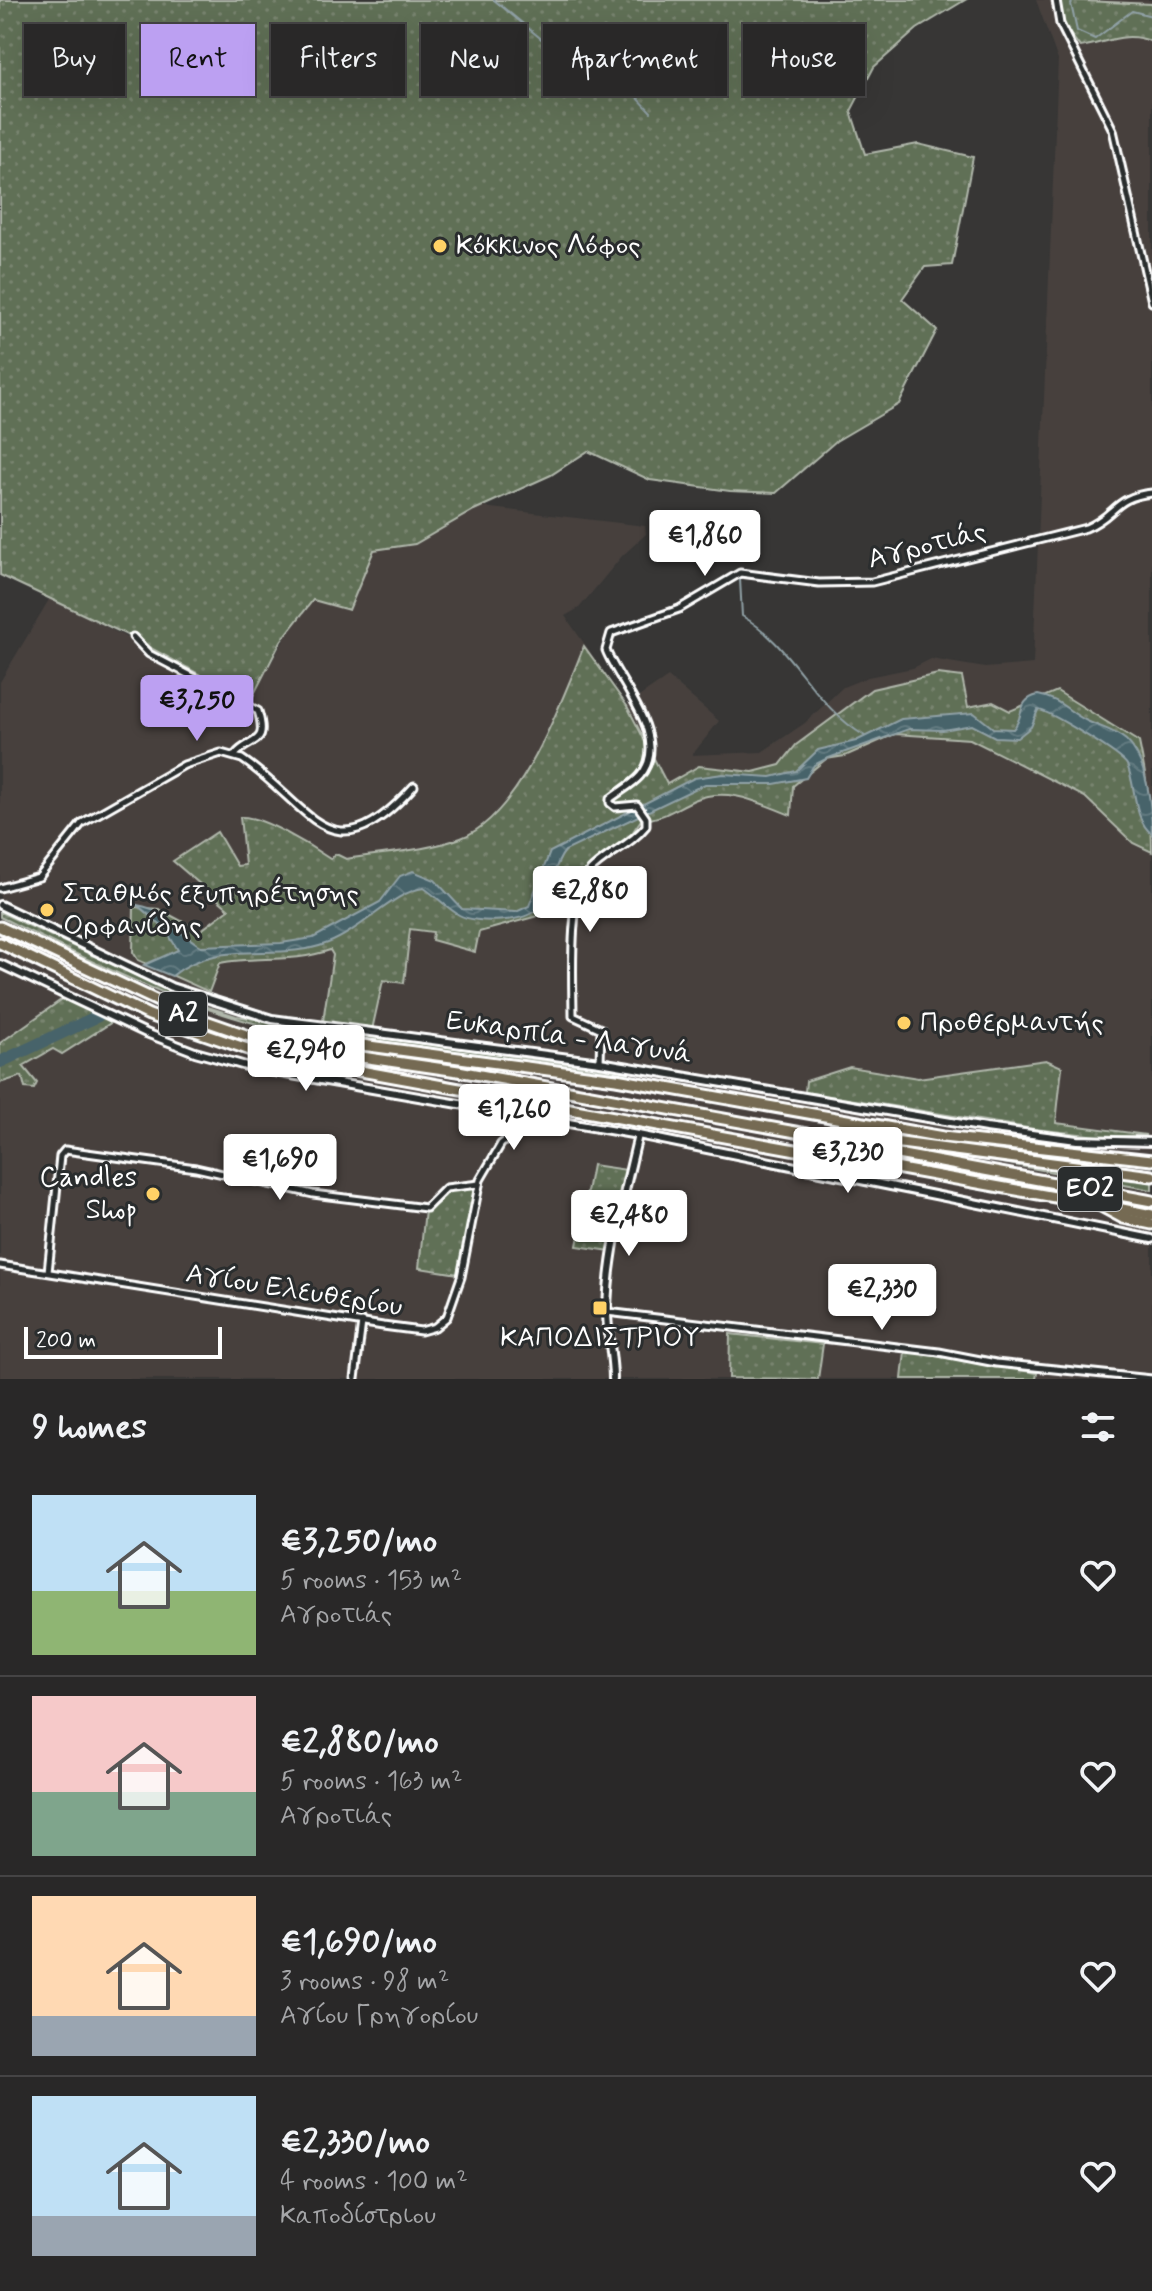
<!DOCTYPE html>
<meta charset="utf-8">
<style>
:root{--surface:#292828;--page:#353434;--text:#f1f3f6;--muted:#a5a6a8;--line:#454445;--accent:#bca0f2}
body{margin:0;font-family:Mynerve,sans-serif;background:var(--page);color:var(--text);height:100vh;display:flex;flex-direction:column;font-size:30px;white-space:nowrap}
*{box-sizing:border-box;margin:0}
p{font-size:26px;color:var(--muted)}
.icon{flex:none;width:44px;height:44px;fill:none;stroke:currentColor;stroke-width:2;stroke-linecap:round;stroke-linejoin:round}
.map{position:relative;height:1379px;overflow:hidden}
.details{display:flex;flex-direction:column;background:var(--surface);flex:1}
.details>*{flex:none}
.hud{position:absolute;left:24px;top:24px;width:1104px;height:72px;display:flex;gap:16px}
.scale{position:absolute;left:24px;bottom:20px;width:198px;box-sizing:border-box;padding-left:8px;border:4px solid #fff;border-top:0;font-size:22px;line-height:28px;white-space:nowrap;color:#fff;-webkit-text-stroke:6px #2a2d2e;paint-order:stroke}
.price{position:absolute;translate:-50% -68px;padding:0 18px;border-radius:8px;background:#fff;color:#222;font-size:26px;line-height:52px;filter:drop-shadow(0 2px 4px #0008)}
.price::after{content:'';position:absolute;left:50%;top:48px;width:24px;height:18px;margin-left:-12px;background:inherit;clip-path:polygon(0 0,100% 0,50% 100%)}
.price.on{background:var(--accent);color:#111}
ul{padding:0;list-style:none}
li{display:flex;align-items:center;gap:24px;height:200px;padding:0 32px}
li+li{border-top:2px solid var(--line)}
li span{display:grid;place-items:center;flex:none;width:224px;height:160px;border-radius:0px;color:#555}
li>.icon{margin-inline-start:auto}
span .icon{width:96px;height:96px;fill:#fffc;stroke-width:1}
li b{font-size:34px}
h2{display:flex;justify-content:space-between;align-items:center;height:96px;padding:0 32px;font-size:34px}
.pill{padding:0 28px;border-radius:0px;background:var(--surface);box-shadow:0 8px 32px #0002,0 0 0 2px var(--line);font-size:28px;line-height:72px}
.pill.on{background:var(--accent);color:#111}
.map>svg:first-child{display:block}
</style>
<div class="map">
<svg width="1152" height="1379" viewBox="0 0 1152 1379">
<defs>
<pattern id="grass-dots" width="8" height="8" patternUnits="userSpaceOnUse" patternTransform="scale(2)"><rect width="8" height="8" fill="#616f57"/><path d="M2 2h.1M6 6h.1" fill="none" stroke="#798570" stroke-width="1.8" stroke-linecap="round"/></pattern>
<pattern id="water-waves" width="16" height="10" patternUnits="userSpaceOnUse" patternTransform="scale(2)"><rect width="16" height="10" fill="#46636a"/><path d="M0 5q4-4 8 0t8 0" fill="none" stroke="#627a80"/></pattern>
</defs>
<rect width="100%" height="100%" fill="#373635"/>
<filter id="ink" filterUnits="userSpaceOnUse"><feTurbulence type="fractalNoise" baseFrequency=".0125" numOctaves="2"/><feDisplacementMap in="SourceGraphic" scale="16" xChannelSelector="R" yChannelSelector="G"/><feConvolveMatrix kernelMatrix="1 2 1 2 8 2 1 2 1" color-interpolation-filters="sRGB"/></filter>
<g filter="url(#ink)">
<polygon fill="#47413e" points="1036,0 1152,0 1152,1379 0,1379 0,682 50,598 250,701 314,586 431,501 645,526 646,534 622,556 579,608 565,616 627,705 668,677 719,721 692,755 762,752 805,723 843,687 868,677 913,668 931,659 985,668 1033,664 1058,60"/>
<g fill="url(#grass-dots)" stroke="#b0b7ab" stroke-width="2">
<polygon points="0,0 965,0 917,29 874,67 851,111 865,154 918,144 973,157 952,265 925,267 902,299 937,330 899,404 836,441 776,493 730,491 650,480 588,451 551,475 474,510 415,544 374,550 349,610 313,600 281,641 250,702 125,634 0,575"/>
<path d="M1061,0L1152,4V42C1126,30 1106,43 1080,47L1066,28L1058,5Z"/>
<path d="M584,646L627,706L667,784L699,766L753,772L780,765L796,745L872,689L938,674L962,677L968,707L993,702L1010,711L1057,691L1139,742C1147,780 1152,813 1152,852L1133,843L1085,797L970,739L895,734L845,756L826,759L793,786L791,815C759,803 728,786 694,800C674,809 663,819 641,820L630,836L574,881L561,878L549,913L479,932L475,952L432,940L433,932L410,929L404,983L383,980L372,1030L323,1021L333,955L330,950C294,963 257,956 220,963L209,992L138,960L133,952L134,907L159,909L200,931L229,909L173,861L217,832L237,866L245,865L240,817C261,815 311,846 330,859L336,854L346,859C383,853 425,851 461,838C521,815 561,702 584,646Z"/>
<path d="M0,912L195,1003L236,1016L629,1073L627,1077L282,1030C182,1008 92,962 0,917Z"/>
<polygon points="64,998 112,1022 62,1054 53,1049 23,1066 37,1083 34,1089 25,1088 22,1076 0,1083 0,1043"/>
<polygon points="1046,1060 1062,1067 1056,1123 1146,1135 1107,1137 1034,1129 805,1092 806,1081 850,1067 918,1078"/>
<polygon points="997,1160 1152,1179 1152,1190 997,1162"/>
<polygon points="592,1165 627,1170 611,1251 577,1246"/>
<polygon points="458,1186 475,1190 459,1274 419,1268 425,1210 438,1203 443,1190"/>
<polygon points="730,1334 823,1344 818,1379 729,1378"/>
<polygon points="905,1351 1037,1373 1036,1379 902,1379"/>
</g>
<path fill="url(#water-waves)" stroke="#90a1a6" stroke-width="2" d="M1038,695C1061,699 1067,711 1087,721C1100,727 1114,730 1126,740C1147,759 1152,807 1152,834C1133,820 1136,785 1127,765C1123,756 1048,710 1038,710L1031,727L1017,738L995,737L972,725L943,730L909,729L826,759L814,765L806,778L774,784H705L565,851C551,868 552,893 538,908C526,923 475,924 459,915C447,908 436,896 424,888C395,891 362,930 328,943C277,963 218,937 172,976L144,965L178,950L165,929L137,905C173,911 175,933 201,946L281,943L313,938L380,902L400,876L413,871L435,880L462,909L516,912L529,906L550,852L694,778L723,774L771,777L796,771L818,750L856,741L901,719L974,713L993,728L1013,729C1025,717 1016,700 1038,695Z"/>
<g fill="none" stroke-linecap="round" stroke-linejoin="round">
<g stroke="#90a1a6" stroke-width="2">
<polyline points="494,0 567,60 621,80 651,112"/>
<polyline points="1074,0 1071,4 1077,31 1095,39 1132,11 1152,16"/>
<path d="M740,579L742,616C793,645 813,706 865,736"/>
</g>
<polyline stroke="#46636a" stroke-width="12" points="0,1062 98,1016"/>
<defs>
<g id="minor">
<polyline points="1056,0 1060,24 1113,130 1152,302"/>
<path d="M133,637L149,654L258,711C269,747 251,736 235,755"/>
<path d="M0,888L39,877L82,823L184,765L221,753L242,759C313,807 330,879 414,786"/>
<path d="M600,1062L601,1029L573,1016C573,983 568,896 588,873C605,854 630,846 646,826V818L637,805L615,807L610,803V799C620,791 632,785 640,776C672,739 619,684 606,650L611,633L679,609L740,573L819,583L872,582L1086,528C1116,516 1113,497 1152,493"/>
<polyline points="0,1265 383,1326 421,1331 435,1327 447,1317 461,1277 480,1180 501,1144 536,1117"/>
<polyline points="48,1272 60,1156 65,1150 196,1168 313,1194 426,1208 446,1188 479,1184"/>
<polyline points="607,1312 939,1352 996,1363 1152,1379"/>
<polyline points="355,1379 362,1322"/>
</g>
<g id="tertiary">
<polyline points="0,905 171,987 272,1019 600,1062 986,1128 1077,1140 1152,1142"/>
<polyline points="0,964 146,1033 195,1052 257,1069 638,1135 1152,1239"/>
<path d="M613,1379C613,1356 607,1334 607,1311C608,1253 625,1192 638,1135"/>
</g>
<g id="trunk">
<polyline points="840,1140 854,1146 1152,1201"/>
<polyline points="1102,1205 1152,1215"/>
</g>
<g id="motorway">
<polyline points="0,927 183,1013 249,1036 320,1051 458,1071 840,1140 855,1137 1152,1176"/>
<polyline points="0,943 149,1015 256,1052 1099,1205 1123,1218 1152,1224"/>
<polyline points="292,1041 354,1044 616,1079 943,1137 1152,1160"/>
</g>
</defs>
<use href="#minor" stroke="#fff" stroke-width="11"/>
<use href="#tertiary" stroke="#fff" stroke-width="12"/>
<use href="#trunk" stroke="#fff" stroke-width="15"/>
<use href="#motorway" stroke="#fff" stroke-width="15"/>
<use href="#minor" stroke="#2a2d2e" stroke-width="5"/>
<use href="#tertiary" stroke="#2a2d2e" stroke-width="6"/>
<use href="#trunk" stroke="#746b52" stroke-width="9"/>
<use href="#motorway" stroke="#746b52" stroke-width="9"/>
</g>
</g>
<g fill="#ffd166" stroke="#2a2d2e" stroke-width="3">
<circle cx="440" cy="246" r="8"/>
<circle cx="47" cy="910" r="8"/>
<circle cx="904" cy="1023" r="8"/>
<circle cx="153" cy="1194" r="8"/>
<rect x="592" y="1300" width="16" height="16" rx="4"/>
</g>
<g text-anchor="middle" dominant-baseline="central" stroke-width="6" stroke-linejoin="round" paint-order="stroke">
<g fill="#2a2d2e" stroke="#bfc0c0" stroke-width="2">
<rect x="159" y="992" width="48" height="44" rx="6"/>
<rect x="1058" y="1167" width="64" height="44" rx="6"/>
</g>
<g font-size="26" font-weight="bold" fill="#fff">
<text x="183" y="1014">Α2</text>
<text x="1090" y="1189">ΕΟ2</text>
</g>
<g font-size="28" fill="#fff" stroke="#2a2d2e" text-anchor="start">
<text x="456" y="246">Κόκκινος Λόφος</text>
<text x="63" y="894">Σταθμός εξυπηρέτησης<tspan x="63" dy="32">Ορφανίδης</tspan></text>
<text x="920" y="1023">Προθερμαντής</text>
<text x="137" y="1178" text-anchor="end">Candles<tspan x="137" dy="32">Shop</tspan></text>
<text x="600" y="1338" text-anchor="middle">ΚΑΠΟΔΙΣΤΡΙΟΥ</text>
</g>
<g font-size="28" fill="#fff" stroke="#2a2d2e">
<text transform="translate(927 546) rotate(-14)">Αγροτιάς</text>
<text transform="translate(569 1038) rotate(8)">Ευκαρπία - Λαγυνά</text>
<text transform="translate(294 1291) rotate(9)">Αγίου Ελευθερίου</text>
</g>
</g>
</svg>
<div class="scale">200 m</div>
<b class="price" style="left:705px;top:578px">€1,860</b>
<b class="price on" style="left:197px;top:743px">€3,250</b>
<b class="price" style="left:590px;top:934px">€2,880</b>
<b class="price" style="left:306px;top:1093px">€2,940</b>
<b class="price" style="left:514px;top:1152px">€1,260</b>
<b class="price" style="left:848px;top:1195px">€3,230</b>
<b class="price" style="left:280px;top:1202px">€1,690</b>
<b class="price" style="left:629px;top:1258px">€2,480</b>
<b class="price" style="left:882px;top:1332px">€2,330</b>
<div class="hud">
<a class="pill">Buy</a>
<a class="pill on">Rent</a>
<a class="pill">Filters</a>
<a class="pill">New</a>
<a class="pill">Apartment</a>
<a class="pill">House</a>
</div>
</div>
<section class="details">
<h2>9 homes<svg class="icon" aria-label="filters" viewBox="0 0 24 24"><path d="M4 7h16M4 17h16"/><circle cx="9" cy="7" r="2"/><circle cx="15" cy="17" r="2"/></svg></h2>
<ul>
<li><span style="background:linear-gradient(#bfe0f5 60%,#8fb573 0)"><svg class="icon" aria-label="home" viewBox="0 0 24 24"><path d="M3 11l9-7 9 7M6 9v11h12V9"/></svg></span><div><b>€3,250/mo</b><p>5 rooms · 153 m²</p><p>Αγροτιάς</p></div><svg class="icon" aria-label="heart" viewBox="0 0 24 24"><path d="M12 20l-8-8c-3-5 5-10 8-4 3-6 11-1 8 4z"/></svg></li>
<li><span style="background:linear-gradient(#f6c9c9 60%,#7fa58c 0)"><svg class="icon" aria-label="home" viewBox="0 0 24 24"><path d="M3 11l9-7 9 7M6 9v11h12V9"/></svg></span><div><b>€2,880/mo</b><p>5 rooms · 163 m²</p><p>Αγροτιάς</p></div><svg class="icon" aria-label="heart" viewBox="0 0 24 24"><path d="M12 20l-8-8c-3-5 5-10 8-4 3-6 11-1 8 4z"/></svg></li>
<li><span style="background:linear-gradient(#ffd9b3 75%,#9aa5b1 0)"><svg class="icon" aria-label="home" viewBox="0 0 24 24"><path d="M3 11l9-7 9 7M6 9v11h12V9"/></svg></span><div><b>€1,690/mo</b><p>3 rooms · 98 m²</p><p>Αγίου Γρηγορίου</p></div><svg class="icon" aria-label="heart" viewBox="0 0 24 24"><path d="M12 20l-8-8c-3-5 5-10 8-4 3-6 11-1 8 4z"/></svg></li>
<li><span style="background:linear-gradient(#bfe0f5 75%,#9aa5b1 0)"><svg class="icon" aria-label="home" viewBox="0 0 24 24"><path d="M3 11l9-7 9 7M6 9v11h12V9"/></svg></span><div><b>€2,330/mo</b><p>4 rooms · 100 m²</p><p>Καποδίστριου</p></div><svg class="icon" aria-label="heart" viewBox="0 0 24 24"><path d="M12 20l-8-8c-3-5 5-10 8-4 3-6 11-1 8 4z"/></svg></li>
</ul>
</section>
